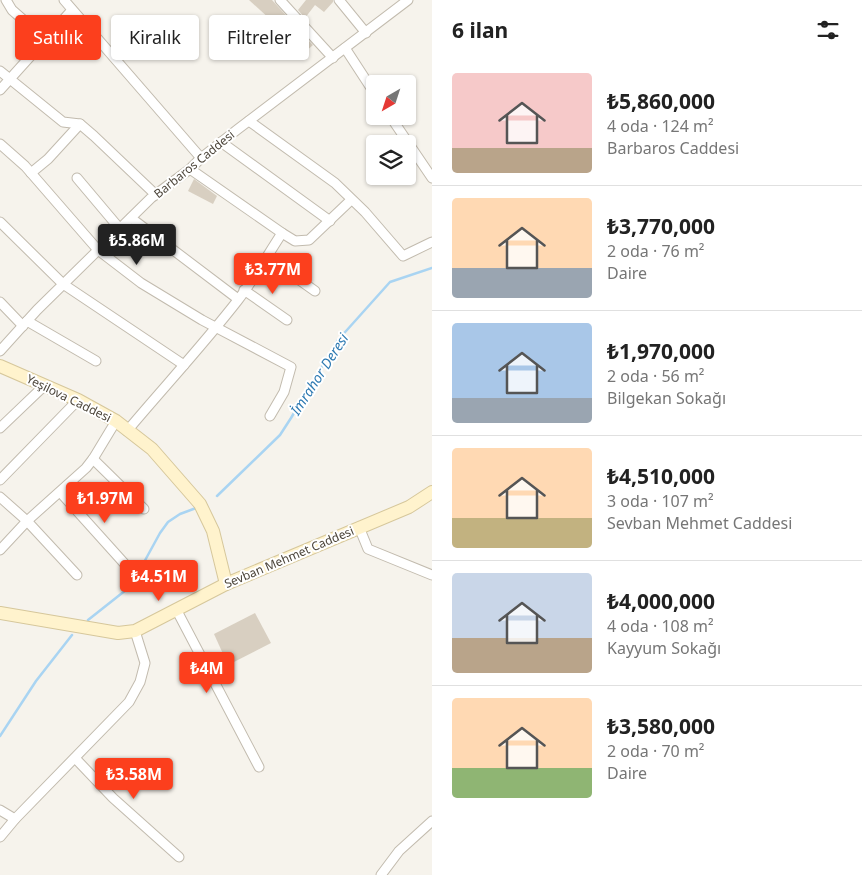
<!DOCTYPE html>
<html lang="tr">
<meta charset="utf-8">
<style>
:root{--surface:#fff;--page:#f2f2f2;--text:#222;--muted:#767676;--line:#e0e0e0;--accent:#fc3f1d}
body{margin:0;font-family:"Noto Sans",sans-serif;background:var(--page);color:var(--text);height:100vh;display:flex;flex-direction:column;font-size:19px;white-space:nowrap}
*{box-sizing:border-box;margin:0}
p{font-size:16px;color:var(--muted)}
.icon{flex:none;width:28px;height:28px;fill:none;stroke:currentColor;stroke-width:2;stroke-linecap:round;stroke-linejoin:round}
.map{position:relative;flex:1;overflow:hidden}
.side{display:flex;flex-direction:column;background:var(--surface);width:430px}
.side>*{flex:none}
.hud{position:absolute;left:15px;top:15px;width:341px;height:45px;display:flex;gap:10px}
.needle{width:32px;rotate:219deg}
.fabs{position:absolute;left:366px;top:75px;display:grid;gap:10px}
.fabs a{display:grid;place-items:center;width:50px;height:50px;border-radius:5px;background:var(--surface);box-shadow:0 1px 4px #0004;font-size:25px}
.price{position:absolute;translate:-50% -42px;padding:0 11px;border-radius:5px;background:var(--accent);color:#fff;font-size:16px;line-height:32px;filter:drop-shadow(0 1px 2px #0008)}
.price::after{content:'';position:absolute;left:50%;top:30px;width:15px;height:11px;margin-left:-8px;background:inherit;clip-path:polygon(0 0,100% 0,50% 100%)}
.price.current{background:#222;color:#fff}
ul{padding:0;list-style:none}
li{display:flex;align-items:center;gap:15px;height:125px;padding:0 20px}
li+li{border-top:1px solid var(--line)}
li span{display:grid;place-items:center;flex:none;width:140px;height:100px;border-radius:5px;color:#555}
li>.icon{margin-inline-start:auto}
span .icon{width:60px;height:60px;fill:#fffc;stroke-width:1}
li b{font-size:21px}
h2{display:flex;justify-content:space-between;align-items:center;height:60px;padding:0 20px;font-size:21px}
.chip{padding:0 18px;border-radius:5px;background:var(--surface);box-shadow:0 1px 4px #0004;font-size:18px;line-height:45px}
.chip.current{background:var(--accent);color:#fff}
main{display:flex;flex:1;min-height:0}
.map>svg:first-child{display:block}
</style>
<main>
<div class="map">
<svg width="432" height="875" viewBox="0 0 432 875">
<rect width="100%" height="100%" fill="#f6f3ec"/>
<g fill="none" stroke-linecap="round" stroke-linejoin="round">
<g stroke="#a9d4f2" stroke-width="2.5">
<polyline points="217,496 280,435 291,418 338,340 390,282 432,268"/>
<polyline points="88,620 131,586 160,533 168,522 180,514 196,508"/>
<polyline points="0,736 36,681 72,635"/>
</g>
</g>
<g fill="#d8cfc1">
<polygon points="249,0 272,0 293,23 283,31"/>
<polygon points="306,0 333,0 333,2 324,12 315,5 305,18 298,10"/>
<polygon points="305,37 313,45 304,53 296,45"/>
<polygon points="194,179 217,196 213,204 188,191"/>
<polygon points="255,613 271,643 228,665 214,634"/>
</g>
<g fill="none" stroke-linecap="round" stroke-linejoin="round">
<defs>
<g id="street">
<polyline points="6,0 12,10 45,39"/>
<polyline points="64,0 201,158"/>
<polyline points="280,0 333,58"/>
<polyline points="339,0 366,33"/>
<polyline points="345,48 375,94"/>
<polyline points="0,71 63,122 80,124 94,136 156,195"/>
<polyline points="0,90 72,10"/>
<polyline points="390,116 432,178"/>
<polyline points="249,121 335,183 365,212 403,256 432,242"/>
<polyline points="221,142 330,221"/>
<polyline points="0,144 25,166 98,250 141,283 202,320 291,367 284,392 270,416"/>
<polyline points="31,173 48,159 80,124"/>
<polyline points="77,178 120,229"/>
<polyline points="131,218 238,299"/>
<polyline points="0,222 63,284 184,365"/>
<polyline points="282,233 295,241 309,240 351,200"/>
<polyline points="267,257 315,291"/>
<polyline points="244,290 287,320"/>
<polyline points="0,302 23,326"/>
<polyline points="27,321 96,361"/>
<polyline points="0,351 37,310 151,198 190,169 201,158 238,129 408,0"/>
<polyline points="0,428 45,385"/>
<path d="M127,431C164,387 203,345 238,300C254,279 267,256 282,233L190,169"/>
<polyline points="93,459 144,509"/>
<polyline points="0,480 78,400"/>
<polyline points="60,492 132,572"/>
<polyline points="0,497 27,521 77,575"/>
<polyline points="359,527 368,549 432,575"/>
<polyline points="0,550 27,521 86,468 93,459 116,421"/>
<polyline points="176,609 259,767"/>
<polyline points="75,758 113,798 179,857"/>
<polyline points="0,810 15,819"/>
<polyline points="0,837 15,819 129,702 140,682 145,663 135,631"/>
<polyline points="381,875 399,851 432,821"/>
</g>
<g id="secondary">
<polyline points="0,366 78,400 116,421 152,449 200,504 213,531 226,584"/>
<polyline points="0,613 118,633 135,631 226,584 409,507 432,492"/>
</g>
</defs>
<use href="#street" stroke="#c2bbae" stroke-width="11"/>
<use href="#secondary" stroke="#d6c79b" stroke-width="14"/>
<use href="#street" stroke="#fff" stroke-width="9"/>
<use href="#secondary" stroke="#fff3cd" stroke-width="12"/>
</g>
<g text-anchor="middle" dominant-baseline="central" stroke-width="4" stroke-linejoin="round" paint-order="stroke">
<g font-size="12" fill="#4b4439" stroke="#fff">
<text transform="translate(194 164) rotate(-39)">Barbaros Caddesi</text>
<text transform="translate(69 398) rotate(26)">Yeşilova Caddesi</text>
<text transform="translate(289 557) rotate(-23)">Sevban Mehmet Caddesi</text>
</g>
<g font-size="14" font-style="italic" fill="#2e7ab2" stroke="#fff">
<text transform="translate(319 374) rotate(-57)">İmrahor Deresi</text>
</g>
</g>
</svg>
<div class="fabs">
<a><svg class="needle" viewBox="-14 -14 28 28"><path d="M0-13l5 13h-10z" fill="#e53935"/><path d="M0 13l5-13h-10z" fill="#767676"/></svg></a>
<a><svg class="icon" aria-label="layers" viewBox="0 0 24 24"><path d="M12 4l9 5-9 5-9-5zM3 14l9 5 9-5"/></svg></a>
</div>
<b class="price current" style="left:137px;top:266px">₺5.86M</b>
<b class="price" style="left:273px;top:295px">₺3.77M</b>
<b class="price" style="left:105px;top:524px">₺1.97M</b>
<b class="price" style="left:159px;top:602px">₺4.51M</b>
<b class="price" style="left:207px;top:694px">₺4M</b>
<b class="price" style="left:134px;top:800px">₺3.58M</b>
<div class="hud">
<a class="chip current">Satılık</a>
<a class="chip">Kiralık</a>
<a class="chip">Filtreler</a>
</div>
</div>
<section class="side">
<h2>6 ilan<svg class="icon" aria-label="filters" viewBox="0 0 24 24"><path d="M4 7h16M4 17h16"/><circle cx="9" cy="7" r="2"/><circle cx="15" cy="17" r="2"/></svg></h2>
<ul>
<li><span style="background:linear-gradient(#f6c9c9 75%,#b9a48a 0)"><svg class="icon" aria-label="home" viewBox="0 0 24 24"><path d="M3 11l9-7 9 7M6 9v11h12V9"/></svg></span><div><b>₺5,860,000</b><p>4 oda · 124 m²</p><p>Barbaros Caddesi</p></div></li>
<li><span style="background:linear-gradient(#ffd9b3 70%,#9aa5b1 0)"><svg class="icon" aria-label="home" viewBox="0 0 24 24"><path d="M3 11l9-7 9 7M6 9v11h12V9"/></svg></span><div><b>₺3,770,000</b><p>2 oda · 76 m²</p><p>Daire</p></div></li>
<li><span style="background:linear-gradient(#a9c7e8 75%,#9aa5b1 0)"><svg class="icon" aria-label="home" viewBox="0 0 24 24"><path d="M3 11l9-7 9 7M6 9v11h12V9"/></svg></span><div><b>₺1,970,000</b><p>2 oda · 56 m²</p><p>Bilgekan Sokağı</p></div></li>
<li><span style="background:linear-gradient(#ffd9b3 70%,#c2b280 0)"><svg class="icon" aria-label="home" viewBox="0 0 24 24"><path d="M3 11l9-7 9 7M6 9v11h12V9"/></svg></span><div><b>₺4,510,000</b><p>3 oda · 107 m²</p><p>Sevban Mehmet Caddesi</p></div></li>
<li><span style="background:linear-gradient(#c9d6e8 65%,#b9a48a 0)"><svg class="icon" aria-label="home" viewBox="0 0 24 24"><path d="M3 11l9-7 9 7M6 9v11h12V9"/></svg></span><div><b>₺4,000,000</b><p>4 oda · 108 m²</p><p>Kayyum Sokağı</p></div></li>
<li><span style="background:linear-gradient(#ffd9b3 70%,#8fb573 0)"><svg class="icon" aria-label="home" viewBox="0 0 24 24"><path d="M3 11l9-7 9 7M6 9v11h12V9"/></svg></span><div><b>₺3,580,000</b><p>2 oda · 70 m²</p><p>Daire</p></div></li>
</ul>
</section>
</main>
